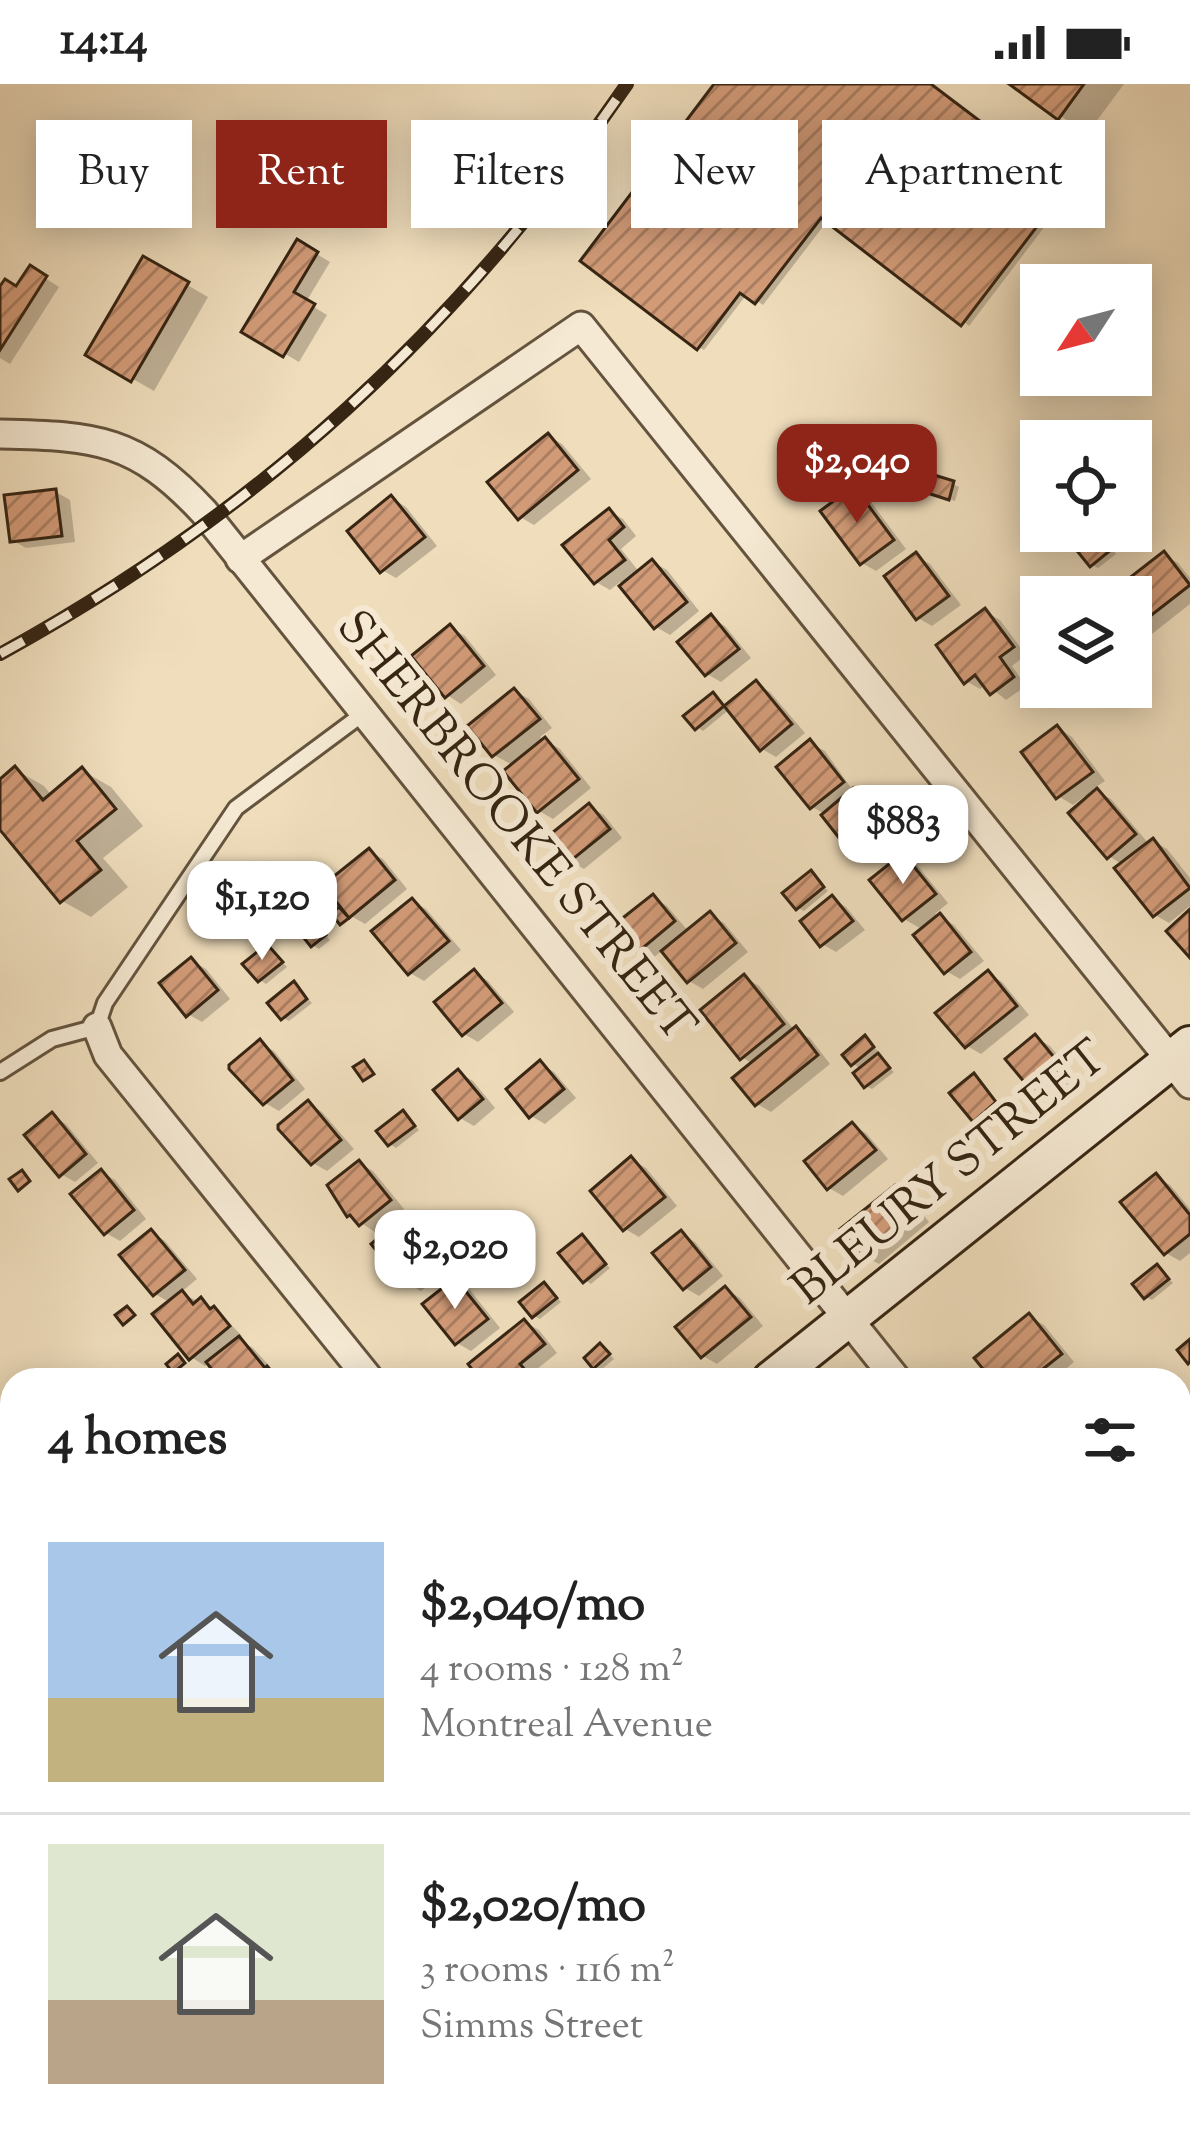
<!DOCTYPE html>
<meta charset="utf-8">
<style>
:root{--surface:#fff;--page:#f6f6f6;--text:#222;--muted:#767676;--line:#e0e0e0;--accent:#8f2418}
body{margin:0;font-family:"Sorts Mill Goudy",serif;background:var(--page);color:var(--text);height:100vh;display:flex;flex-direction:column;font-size:45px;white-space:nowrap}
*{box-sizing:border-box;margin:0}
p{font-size:39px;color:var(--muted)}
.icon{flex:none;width:66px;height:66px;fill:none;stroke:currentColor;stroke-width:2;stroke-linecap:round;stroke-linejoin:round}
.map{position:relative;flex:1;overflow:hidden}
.side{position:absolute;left:0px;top:1284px;width:1191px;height:771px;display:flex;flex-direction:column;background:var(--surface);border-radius:36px 36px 0 0;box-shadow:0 6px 30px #0003}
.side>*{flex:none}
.hud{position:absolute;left:36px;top:36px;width:1119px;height:108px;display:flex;gap:24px}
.needle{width:78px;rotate:234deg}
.controls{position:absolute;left:1020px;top:180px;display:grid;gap:24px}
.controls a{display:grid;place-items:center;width:132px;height:132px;border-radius:0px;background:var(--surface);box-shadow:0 6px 30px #0003;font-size:60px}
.price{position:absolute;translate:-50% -102px;padding:0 27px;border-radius:24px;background:#fff;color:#222;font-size:39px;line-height:78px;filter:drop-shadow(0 3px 6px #0008)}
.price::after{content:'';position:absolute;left:50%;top:72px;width:36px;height:27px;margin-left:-18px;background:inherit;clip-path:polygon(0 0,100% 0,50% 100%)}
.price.active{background:var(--accent);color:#fff}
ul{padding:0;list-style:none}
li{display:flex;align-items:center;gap:36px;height:300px;padding:0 48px}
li+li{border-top:3px solid var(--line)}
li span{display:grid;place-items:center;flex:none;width:336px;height:240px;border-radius:0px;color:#555}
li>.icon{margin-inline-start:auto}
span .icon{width:144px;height:144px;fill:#fffc;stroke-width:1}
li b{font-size:51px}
h2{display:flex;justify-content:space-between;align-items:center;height:144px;padding:0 48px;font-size:51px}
.tag{padding:0 42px;border-radius:0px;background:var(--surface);box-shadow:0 6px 30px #0003;font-size:42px;line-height:108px}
.tag.active{background:var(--accent);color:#fff}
.status{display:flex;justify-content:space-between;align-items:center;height:84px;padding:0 60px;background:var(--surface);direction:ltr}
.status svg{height:33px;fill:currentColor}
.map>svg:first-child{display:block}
</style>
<div class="status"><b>14:14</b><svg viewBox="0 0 49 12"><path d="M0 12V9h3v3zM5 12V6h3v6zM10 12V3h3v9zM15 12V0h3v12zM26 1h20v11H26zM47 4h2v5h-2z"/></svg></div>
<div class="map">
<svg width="1190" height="2054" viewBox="0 0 1190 2054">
<defs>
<pattern id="building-hatch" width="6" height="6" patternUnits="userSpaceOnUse" patternTransform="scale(3)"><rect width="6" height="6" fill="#d29b78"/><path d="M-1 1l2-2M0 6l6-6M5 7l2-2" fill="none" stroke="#ab7e61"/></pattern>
</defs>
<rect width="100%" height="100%" fill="#efddbc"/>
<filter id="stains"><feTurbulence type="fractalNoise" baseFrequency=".00167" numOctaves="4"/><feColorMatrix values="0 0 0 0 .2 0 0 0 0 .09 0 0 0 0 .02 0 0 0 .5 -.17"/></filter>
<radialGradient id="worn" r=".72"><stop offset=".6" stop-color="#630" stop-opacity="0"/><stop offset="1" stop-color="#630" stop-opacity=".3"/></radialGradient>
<g fill="#bac08f" stroke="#787251" stroke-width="3">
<polygon points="12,1518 12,2034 0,2026 0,1529"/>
<polygon points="24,2043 158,2043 156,2054 40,2054"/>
<polygon points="261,2043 747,2043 747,2054 258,2054"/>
</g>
<g fill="#0003">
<polygon points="718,0 929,0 1071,108 969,242 828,136 763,221 747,210 704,266 698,263"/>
<polygon points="1014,0 1124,0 1087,50"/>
<polygon points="298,159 330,178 306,218 327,231 299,278 246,247"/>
<polygon points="144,176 208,213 154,307 89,270"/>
<polygon points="31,185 59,203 10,280 0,274 0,208 18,205"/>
<polygon points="548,352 562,360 591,395 534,441 520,433"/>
<polygon points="953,400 959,403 955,417 925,407"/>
<polygon points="854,406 868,414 906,465 876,487 862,479"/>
<polygon points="56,408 70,416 75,458 26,464 12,456"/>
<polygon points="392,414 406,423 437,462 396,494 382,486"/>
<polygon points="609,427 623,435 636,452 621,465 640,489 653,478 667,486 699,527 670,551 656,543 620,498 610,506 596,498"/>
<polygon points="1086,447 1098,447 1116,470 1098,484 1092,481"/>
<polygon points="1164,471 1178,479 1190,494 1190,520 1138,561 1131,557 1131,513 1110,513"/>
<polygon points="916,472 930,480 961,521 932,542 918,534"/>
<polygon points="986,528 1000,536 1026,571 1012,582 1026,602 1006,616 986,600 980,605 966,597"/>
<polygon points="711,534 725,542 751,574 721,598 707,590"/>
<polygon points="451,544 465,552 496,591 461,620 447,611"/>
<polygon points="756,600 770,608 805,649 776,673 762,665 730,625 703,647 697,643 713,612 726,624"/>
<polygon points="515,607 529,615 552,644 540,653 560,665 591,704 553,735 539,727 514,682 494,671"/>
<polygon points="1058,644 1072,653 1105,697 1093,705 1111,715 1149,760 1153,757 1167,765 1190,794 1190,822 1169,839 1155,831 1123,781 1109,772 1085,712 1073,721 1058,712"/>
<polygon points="810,659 825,667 854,708 867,716 896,751 867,775 853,767 823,729 812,723"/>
<polygon points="16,686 44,702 52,712 83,687 111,703 143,742 103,774 128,803 91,833 62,817 0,741 0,699"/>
<polygon points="590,723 604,731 622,754 584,785 570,777"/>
<polygon points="369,767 383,775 407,805 365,840 351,832"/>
<polygon points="903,773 917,781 948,819 935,830 954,841 984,877 960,895 946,887 923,846 904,835"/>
<polygon points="811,790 828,807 804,827 798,824"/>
<polygon points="653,813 667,822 689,848 710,831 724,839 748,868 703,905 689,897 663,866 654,873 640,865"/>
<polygon points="832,815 846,823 865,846 836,868 822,860"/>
<polygon points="412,817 426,825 461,866 424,897 410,889"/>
<polygon points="316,840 330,856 319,865 313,861"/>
<polygon points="268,863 287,883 266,900 260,896"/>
<polygon points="192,877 206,885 230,915 202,938 188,930"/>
<polygon points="474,888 488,897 514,928 478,958 464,950"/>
<polygon points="988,889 1002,898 1029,931 981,970 967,962"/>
<polygon points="745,894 759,902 795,947 810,954 830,980 771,1028 757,1020 753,980 742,973"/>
<polygon points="294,901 312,919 289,937 283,934"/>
<polygon points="1036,954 1050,962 1078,997 1052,1018 1038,1010"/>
<polygon points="865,955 878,967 874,971 894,988 872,1005 866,1002 863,986 853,980"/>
<polygon points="260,959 274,967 305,1005 279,1027 265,1019"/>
<polygon points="540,980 554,988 576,1014 545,1040 531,1032"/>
<polygon points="459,989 473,997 495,1024 474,1042 460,1034"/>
<polygon points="974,993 1001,1022 981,1039 975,1035"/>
<polygon points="308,1019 322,1028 354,1065 327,1087 313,1079"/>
<polygon points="403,1030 419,1046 396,1064 390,1060"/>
<polygon points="52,1032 66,1040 98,1079 75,1098 61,1090"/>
<polygon points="852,1041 866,1049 888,1075 843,1112 829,1104"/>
<polygon points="632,1076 646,1084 677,1122 639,1153 625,1145"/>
<polygon points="359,1079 373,1087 404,1125 375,1148 349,1131"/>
<polygon points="101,1088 115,1096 146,1135 120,1157 106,1149"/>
<polygon points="1156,1093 1170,1101 1190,1125 1190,1169 1180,1177 1166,1169"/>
<polygon points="895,1105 909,1113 929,1138 879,1180 864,1172"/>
<polygon points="405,1136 419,1144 450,1183 421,1207 407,1199"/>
<polygon points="496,1145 513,1162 488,1183 482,1179"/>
<polygon points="151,1148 165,1157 197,1195 180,1209 216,1225 242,1252 238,1255 253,1264 282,1296 224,1296 209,1278 205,1282 191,1273 171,1219 155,1210"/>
<polygon points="681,1150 695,1158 723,1192 699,1212 685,1204"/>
<polygon points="582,1154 610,1184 591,1200 585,1196"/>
<polygon points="1157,1183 1173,1199 1152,1216 1146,1213"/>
<polygon points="455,1198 470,1206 500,1244 471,1267 457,1259"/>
<polygon points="545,1201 561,1218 540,1235 534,1232"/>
<polygon points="726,1205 740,1214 763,1242 717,1280 703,1272"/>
<polygon points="1030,1233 1044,1241 1074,1278 1053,1296 996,1296"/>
<polygon points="525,1238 539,1246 557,1269 532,1289 538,1296 484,1296 472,1280"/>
<polygon points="606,1266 614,1275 601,1286 595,1283"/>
<polygon points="1179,1454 1190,1461 1190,1509 1179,1518"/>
</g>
<g fill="url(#building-hatch)" stroke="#362513" stroke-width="3">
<polygon points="714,0 931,0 1067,103 961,242 821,134 755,220 740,209 697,266 580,177"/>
<polygon points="1009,0 1084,0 1058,36"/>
<polygon points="297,155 318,168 294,208 315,220 283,273 241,248"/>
<polygon points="143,172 189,198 131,298 85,271"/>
<polygon points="30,181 47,192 0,266 0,202 5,195 16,202"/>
<polygon points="548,349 578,386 518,436 487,398"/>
<polygon points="921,387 954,397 949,416 915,405"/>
<polygon points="854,402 894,456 860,481 820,427"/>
<polygon points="56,405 62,452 10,458 4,411"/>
<polygon points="391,411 425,453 380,489 347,447"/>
<polygon points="609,424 624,443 609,456 625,476 594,500 562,461"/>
<polygon points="1081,447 1098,447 1112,465 1090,483 1069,457"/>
<polygon points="1164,467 1190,501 1131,547 1131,513 1105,513"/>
<polygon points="916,468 949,512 916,536 884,492"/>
<polygon points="652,475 687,518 654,545 619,502"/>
<polygon points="985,524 1014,563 1000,573 1014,593 990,611 975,591 964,600 936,561"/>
<polygon points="711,530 739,565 705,592 677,558"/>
<polygon points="450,540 484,582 445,614 411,572"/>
<polygon points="756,596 792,640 760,667 724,622"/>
<polygon points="514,604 540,635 492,673 467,642"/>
<polygon points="713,608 724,622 695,646 683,632"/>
<polygon points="1057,641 1093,688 1056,715 1021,668"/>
<polygon points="545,653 579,695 537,729 503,687"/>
<polygon points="810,655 844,698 810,725 776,683"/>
<polygon points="15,682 43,716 82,683 116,725 77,757 101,786 60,819 0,746 0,695"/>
<polygon points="853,704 884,742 851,769 821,731"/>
<polygon points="1097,704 1136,750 1107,775 1068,729"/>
<polygon points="589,719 610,745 568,779 547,753"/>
<polygon points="1153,754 1190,804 1153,833 1114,784"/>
<polygon points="369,764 395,796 349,834 323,801"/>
<polygon points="903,769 936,810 902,837 869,796"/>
<polygon points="811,786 824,803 796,826 782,809"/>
<polygon points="653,810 675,837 638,868 615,840"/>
<polygon points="832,811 853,837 820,863 800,837"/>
<polygon points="412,814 449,857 408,891 371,847"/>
<polygon points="339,823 349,834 340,841 331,829"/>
<polygon points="1190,825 1190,874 1166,847"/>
<polygon points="710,827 736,859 687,899 661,867"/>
<polygon points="940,829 971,868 944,890 913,851"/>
<polygon points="315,836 326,851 311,863 300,849"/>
<polygon points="267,860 283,878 258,898 242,880"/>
<polygon points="191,873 218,906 186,933 159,899"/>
<polygon points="474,885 502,919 462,952 434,918"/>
<polygon points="988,886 1017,922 965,964 935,929"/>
<polygon points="744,890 784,940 740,976 700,926"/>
<polygon points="294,897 307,915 281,936 267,919"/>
<polygon points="796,942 818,971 755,1022 732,994"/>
<polygon points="1035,950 1066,988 1036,1012 1005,975"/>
<polygon points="865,951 874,963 851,982 842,971"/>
<polygon points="260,955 293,996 263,1021 229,985 229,981"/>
<polygon points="878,969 890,984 864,1004 853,989"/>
<polygon points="364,976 374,990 363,997 353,983"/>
<polygon points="540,976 564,1005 529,1034 506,1005"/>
<polygon points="458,985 483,1015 458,1036 433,1006"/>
<polygon points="974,989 996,1018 973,1038 949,1009"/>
<polygon points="308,1016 341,1056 311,1081 278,1045 278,1041"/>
<polygon points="403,1026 415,1042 388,1062 376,1047"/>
<polygon points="52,1028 86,1070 59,1093 24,1051"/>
<polygon points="852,1038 876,1066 827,1106 804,1077"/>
<polygon points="631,1072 665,1113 623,1147 590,1107"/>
<polygon points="359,1076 391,1116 359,1142 350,1131 347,1133 327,1101"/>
<polygon points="101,1085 134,1126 104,1151 70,1110"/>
<polygon points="22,1086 30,1097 18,1107 9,1095"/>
<polygon points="1156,1089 1190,1131 1190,1150 1164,1171 1120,1118"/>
<polygon points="895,1101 917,1129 862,1174 840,1145"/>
<polygon points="404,1133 438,1174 405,1202 371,1160"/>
<polygon points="496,1142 509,1158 480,1182 467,1165"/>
<polygon points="151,1145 185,1186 153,1212 119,1171"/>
<polygon points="681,1146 711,1183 683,1206 652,1169"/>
<polygon points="582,1150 606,1180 583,1199 558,1169"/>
<polygon points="1157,1180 1169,1195 1144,1215 1132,1200"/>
<polygon points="455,1194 488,1235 455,1261 422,1220"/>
<polygon points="544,1198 557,1214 532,1234 519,1218"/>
<polygon points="725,1202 751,1233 701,1274 675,1243"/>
<polygon points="182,1206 193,1220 201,1213 210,1225 214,1222 230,1242 189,1276 152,1230"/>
<polygon points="127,1222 135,1231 123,1241 115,1231"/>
<polygon points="1029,1229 1062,1270 1029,1296 992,1296 974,1274"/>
<polygon points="524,1235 545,1260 520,1280 532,1294 480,1296 468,1280"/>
<polygon points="239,1252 265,1284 267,1282 279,1296 220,1296 206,1278"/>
<polygon points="1190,1255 1190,1278 1188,1280 1177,1266"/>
<polygon points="600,1259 610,1270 593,1285 584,1274"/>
<polygon points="178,1270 185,1279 173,1289 166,1280"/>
<polygon points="1179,1453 1190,1467 1190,1491 1179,1499"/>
<polygon points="1190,1536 1190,1563 1179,1549"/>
</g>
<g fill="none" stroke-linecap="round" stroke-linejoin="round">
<defs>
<polyline id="lane" points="0,988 52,955 97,943 105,919 236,724 364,629"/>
<g id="street">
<path d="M0,350C97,352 136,355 204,428L897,1296"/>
<polyline points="240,475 581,242 1190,1000"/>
<polyline points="97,943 108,971 370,1296"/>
<polyline points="1179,1639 1190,1653"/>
<polyline points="1179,1973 1190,1964"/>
<polyline points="973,2043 982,2054"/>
<polyline points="1079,2054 1093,2043"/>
</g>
<g id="secondary">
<polyline points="771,1296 1190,961"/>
<polyline points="191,2054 192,2043"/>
</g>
<g id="highway">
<polyline points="770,2043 771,2054"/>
<polyline points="864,2043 871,2054"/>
<polyline points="222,2054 224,2043"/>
</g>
</defs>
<use href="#lane" stroke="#64533d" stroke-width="20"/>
<use href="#street" stroke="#64533d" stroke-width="33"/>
<use href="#secondary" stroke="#362513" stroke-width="42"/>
<use href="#highway" stroke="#362513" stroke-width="54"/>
<use href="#lane" stroke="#f5e9d3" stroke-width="14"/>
<use href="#street" stroke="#f5e9d3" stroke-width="27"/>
<use href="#secondary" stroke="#f5e9d3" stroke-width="36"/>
<use href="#highway" stroke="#efddbc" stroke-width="48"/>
<defs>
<path id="rail" d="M0,570C261,427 459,245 627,0"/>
</defs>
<use href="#rail" stroke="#362513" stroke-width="14"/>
<use href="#rail" stroke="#f5e9d3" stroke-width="9" stroke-dasharray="27" stroke-linecap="butt"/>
</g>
<g text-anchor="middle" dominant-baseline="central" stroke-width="12" stroke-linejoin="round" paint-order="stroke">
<g font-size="48" fill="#362513" stroke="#f5e9d3">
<text transform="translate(514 744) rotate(51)">SHERBROOKE STREET</text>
<text transform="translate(951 1091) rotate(-39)">BLEURY STREET</text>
</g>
</g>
<rect width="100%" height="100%" filter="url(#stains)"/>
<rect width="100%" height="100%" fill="url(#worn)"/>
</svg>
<div class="controls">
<a><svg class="needle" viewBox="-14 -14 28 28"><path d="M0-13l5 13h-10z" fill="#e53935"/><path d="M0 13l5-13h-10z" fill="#767676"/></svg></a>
<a><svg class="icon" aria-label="locate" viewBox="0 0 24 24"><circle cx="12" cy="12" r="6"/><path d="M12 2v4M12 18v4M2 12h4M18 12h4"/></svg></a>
<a><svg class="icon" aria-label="layers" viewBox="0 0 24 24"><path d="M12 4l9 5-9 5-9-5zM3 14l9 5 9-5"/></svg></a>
</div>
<b class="price active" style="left:857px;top:442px">$2,040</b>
<b class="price" style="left:903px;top:803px">$883</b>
<b class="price" style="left:262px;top:879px">$1,120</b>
<b class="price" style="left:455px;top:1228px">$2,020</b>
<div class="hud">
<a class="tag">Buy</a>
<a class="tag active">Rent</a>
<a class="tag">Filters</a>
<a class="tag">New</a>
<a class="tag">Apartment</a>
</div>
<section class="side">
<h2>4 homes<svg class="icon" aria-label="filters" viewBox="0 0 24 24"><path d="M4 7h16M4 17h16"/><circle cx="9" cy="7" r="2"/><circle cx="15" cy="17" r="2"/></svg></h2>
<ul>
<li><span style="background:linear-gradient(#a9c7e8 65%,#c2b280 0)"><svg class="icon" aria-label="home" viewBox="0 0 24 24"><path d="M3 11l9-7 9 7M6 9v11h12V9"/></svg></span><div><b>$2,040/mo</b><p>4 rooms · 128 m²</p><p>Montreal Avenue</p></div></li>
<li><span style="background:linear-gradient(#dfe7d0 65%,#b9a48a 0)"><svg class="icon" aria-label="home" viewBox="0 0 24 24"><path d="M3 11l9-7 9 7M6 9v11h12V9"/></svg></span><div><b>$2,020/mo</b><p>3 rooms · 116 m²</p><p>Simms Street</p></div></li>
</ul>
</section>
</div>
